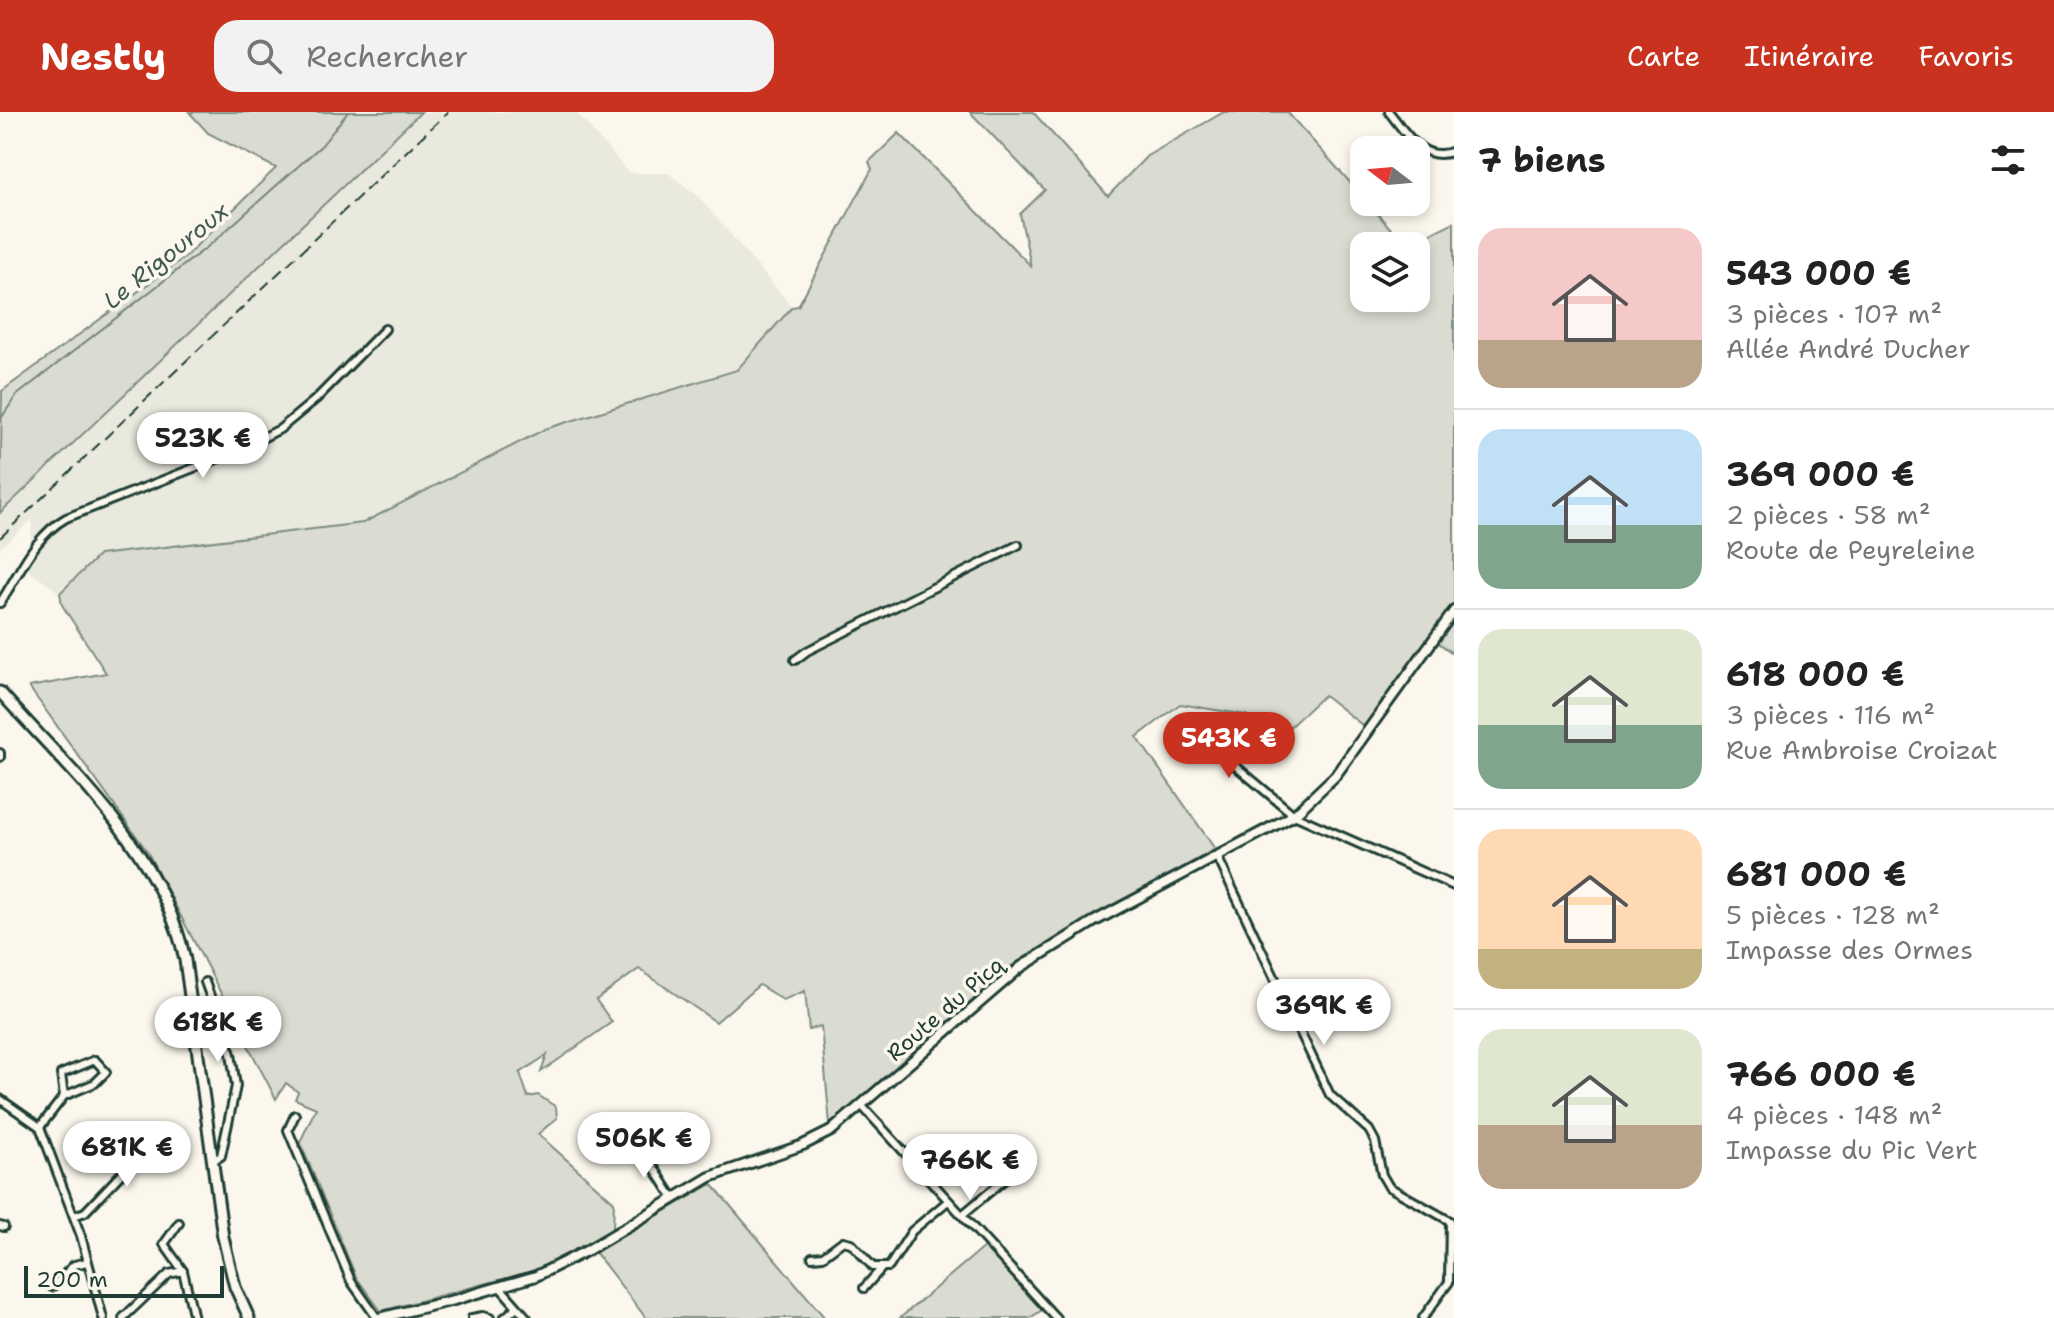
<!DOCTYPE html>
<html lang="fr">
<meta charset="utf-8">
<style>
:root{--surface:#fff;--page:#f2f2f2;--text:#222;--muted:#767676;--line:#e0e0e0;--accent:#c8321e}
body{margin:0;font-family:"Shantell Sans",sans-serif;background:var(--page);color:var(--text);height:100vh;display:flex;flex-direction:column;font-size:30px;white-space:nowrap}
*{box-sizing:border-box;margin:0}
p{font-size:26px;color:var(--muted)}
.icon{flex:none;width:44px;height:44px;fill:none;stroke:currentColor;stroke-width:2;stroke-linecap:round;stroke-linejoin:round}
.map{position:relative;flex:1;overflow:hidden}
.panel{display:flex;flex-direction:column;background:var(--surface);width:600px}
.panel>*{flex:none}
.needle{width:52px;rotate:286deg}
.buttons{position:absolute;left:1350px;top:24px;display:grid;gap:16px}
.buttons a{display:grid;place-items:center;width:80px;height:80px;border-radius:16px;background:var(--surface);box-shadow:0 4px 12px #0003;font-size:40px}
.scale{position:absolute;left:24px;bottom:20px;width:200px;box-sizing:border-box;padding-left:8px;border:4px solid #1f3d34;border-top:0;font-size:22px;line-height:28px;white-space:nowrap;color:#1f3d34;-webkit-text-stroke:6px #fbf7ec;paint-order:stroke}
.price{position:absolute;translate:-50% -68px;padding:0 18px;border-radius:28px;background:#fff;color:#222;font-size:26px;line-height:52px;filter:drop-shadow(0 2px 4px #0008)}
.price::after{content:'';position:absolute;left:50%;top:48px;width:24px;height:18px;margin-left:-12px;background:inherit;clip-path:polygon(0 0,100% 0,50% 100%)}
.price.selected{background:var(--accent);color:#fff}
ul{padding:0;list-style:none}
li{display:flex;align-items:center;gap:24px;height:200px;padding:0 24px}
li+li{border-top:2px solid var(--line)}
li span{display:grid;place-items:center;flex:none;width:224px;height:160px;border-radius:24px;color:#555}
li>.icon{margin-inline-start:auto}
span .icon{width:96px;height:96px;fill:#fffc;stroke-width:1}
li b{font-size:34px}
h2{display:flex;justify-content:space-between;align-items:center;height:96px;padding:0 24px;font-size:34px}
header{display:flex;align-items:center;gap:48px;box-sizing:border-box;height:112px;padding:0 40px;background:var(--accent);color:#fff}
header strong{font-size:38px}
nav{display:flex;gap:44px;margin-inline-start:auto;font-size:28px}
.search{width:560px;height:72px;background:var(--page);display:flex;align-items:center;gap:20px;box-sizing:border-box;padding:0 28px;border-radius:24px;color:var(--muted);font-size:30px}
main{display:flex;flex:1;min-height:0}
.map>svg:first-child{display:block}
</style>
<header>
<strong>Nestly</strong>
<div class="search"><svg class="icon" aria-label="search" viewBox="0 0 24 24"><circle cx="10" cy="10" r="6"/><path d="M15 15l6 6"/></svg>Rechercher</div>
<nav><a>Carte</a><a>Itinéraire</a><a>Favoris</a></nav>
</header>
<main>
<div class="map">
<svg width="1454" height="1206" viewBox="0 0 1454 1206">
<rect width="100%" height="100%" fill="#fbf7ec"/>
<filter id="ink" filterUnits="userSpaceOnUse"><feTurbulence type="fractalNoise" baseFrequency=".0125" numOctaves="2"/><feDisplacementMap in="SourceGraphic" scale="16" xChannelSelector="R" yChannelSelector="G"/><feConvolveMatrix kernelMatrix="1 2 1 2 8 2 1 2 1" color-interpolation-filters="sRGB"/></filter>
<g filter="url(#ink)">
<polygon fill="#eae9de" points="421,0 576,0 629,61 668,61 697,83 792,195 737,258 545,317 363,411 99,443 60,481 29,459 32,408 0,436 0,401"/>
<g fill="#dbdcd1" stroke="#7d8c82" stroke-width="2" fill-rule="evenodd">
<polygon points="189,0 421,0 0,401 2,279 185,145 276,56 208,21"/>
<path d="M970,0H1033L1108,84L1147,44L1224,0H1287L1364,86V90H1367L1406,134L1454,110V542L1437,530L1366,616L1324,583L1282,622L1246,603L1180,592L1137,625L1215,737L1014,852L830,1013L821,914L809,918L805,879L783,888L759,873L716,910L639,857L596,888L612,910L541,960L547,943L520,961L528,985L538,983L556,995L557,1006L538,1022L614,1090L613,1117L537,1158L381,1199L356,1165L300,1030L316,996L295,987L298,980L286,971L276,987L147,739L29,575L106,561L62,493L60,481L99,443L363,411L545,317L737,258L792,195L798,194L872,57L869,50L899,21L1031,154L1020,102L1045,78ZM1364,134H1416V186H1364Z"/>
<polygon points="712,1072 825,1206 646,1206 595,1140"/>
<polygon points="991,1129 1003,1140 1042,1198 1030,1206 900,1206"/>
</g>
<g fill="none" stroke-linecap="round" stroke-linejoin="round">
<polyline stroke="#74847b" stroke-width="2" points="0,308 16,284 211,132 322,33 348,0"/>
<defs>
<g id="minor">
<path d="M1389,0C1406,21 1423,52 1454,39"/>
<path d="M0,491C20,461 33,425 66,406L237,339L280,317L316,287L385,217"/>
<polyline points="795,548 807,539 1018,433"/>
<polyline points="1183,610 1294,703 1454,774"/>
<polyline points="0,641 0,645"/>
<polyline points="1217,744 1330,983 1369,1018 1375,1029 1382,1063 1389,1075 1450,1109"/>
<polyline points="205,870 231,942 236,974 221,1044 214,1048"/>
<polyline points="0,987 40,1015 81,1124 103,1206"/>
<polyline points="862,994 1056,1206"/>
<polyline points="295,1003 288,1018 351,1169 377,1206"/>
<polyline points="40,1015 64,984 95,971 106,960 95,948 61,962 64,984"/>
<polyline points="639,1032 674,1087"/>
<polyline points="962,1103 1016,1058 1029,1052"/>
<polyline points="74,1104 85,1100 143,1039 144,1024"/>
<polyline points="179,1111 164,1132 183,1159 194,1206"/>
<polyline points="0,1114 4,1115"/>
<polyline points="812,1145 823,1144 843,1129 851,1131 873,1155 889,1155 912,1119 948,1089"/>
<polyline points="499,1174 527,1206"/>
<polyline points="52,1175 74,1153 87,1150"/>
<polyline points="864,1176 881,1157"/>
<polyline points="123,1206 169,1162 183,1159"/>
<polyline points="472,1206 483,1204 490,1206"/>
<polyline points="504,1206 517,1195"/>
<polyline points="1423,1206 1449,1170 1450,1109"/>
</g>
<polyline id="tertiary" points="379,1206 454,1188 536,1164 588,1138 710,1065 803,1033 831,1019 1021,855 1093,810 1294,703 1335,664 1454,499"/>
<path id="secondary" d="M0,580C70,659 163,740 185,848L223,1125L235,1175L249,1206"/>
</defs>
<use href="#minor" stroke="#1f3d34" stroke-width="12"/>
<use href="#tertiary" stroke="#1f3d34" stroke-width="14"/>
<use href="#secondary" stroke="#1f3d34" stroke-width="15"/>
<use href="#minor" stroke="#fbf7ec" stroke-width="6"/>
<use href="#tertiary" stroke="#fbf7ec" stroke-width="8"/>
<use href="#secondary" stroke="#fbf7ec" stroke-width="9"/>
<polyline stroke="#1f3d34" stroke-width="2" stroke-dasharray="12 6" stroke-linecap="butt" points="0,426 448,0"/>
</g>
</g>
<g text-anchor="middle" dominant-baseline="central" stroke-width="7" stroke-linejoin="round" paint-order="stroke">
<g font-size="22" fill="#1f3d34" stroke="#fbf7ec">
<text transform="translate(945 897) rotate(-41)">Route du Picq</text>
</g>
<g font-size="24" font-style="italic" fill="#425b52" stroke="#fbf7ec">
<text transform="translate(166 144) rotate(-39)">Le Rigouroux</text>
</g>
</g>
</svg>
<div class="buttons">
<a><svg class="needle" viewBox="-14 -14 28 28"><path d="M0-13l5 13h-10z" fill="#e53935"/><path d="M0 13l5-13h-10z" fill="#767676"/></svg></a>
<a><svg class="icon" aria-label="layers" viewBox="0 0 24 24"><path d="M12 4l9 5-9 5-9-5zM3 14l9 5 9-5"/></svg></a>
</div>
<div class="scale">200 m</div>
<b class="price" style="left:203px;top:368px">523K €</b>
<b class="price selected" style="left:1229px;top:668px">543K €</b>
<b class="price" style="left:1324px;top:935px">369K €</b>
<b class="price" style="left:218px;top:952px">618K €</b>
<b class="price" style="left:644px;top:1068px">506K €</b>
<b class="price" style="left:127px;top:1077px">681K €</b>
<b class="price" style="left:970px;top:1090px">766K €</b>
</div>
<section class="panel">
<h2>7 biens<svg class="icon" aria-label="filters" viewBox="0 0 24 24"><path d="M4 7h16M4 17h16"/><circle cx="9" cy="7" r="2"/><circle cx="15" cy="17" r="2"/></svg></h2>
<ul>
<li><span style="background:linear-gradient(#f6c9c9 70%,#b9a48a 0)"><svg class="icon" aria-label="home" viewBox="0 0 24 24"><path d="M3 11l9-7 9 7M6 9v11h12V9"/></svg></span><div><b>543 000 €</b><p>3 pièces · 107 m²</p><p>Allée André Ducher</p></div></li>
<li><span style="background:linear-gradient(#bfe0f5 60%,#7fa58c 0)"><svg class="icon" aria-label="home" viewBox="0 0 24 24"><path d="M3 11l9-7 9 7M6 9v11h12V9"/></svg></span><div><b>369 000 €</b><p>2 pièces · 58 m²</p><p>Route de Peyreleine</p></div></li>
<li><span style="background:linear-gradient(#dfe7d0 60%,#7fa58c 0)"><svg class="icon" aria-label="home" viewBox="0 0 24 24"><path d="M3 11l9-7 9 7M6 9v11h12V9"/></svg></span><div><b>618 000 €</b><p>3 pièces · 116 m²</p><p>Rue Ambroise Croizat</p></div></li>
<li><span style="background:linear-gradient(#ffd9b3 75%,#c2b280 0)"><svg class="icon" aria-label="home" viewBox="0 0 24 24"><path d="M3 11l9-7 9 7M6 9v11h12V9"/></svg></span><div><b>681 000 €</b><p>5 pièces · 128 m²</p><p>Impasse des Ormes</p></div></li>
<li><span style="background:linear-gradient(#dfe7d0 60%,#b9a48a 0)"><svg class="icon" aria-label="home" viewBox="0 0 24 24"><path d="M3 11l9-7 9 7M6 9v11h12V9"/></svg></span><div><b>766 000 €</b><p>4 pièces · 148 m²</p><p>Impasse du Pic Vert</p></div></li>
</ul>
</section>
</main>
